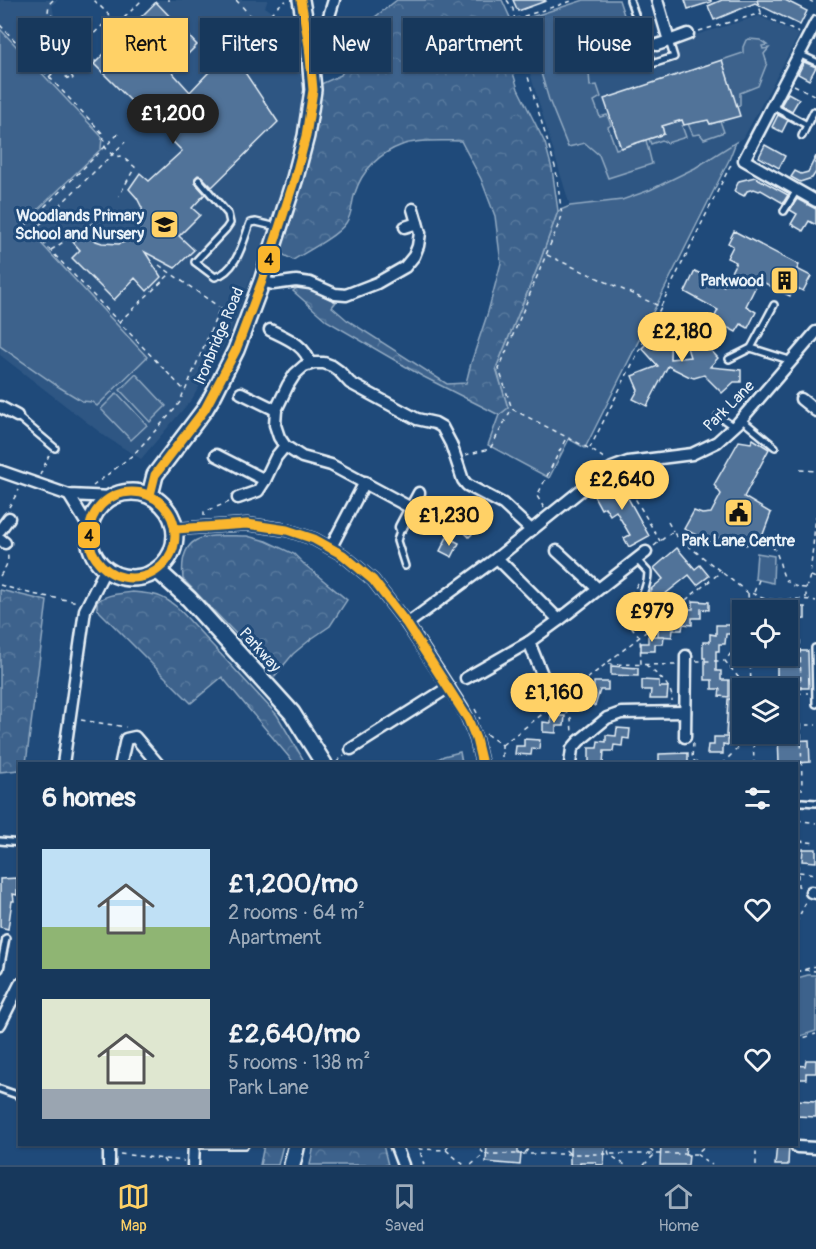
<!DOCTYPE html>
<meta charset="utf-8">
<style>
:root{--surface:#17385c;--page:#203f62;--text:#f1f3f6;--muted:#9eacbb;--line:#365272;--accent:#ffd166}
body{margin:0;font-family:Pangolin,sans-serif;background:var(--page);color:var(--text);height:100vh;display:flex;flex-direction:column;font-size:22px;white-space:nowrap}
*{box-sizing:border-box;margin:0}
p{font-size:20px;color:var(--muted)}
.icon{flex:none;width:33px;height:33px;fill:none;stroke:currentColor;stroke-width:2;stroke-linecap:round;stroke-linejoin:round}
.map{position:relative;flex:1;overflow:hidden}
.panel{position:absolute;left:18px;top:762px;width:780px;height:384px;display:flex;flex-direction:column;background:var(--surface);border-radius:0px;box-shadow:0 2px 4px #0004,0 0 0 2px var(--line)}
.panel>*{flex:none}
.banner{position:absolute;left:18px;top:18px;width:780px;height:54px;display:flex;gap:12px}
.tools{position:absolute;left:732px;top:600px;display:grid;gap:12px}
.tools a{display:grid;place-items:center;width:66px;height:66px;border-radius:0px;background:var(--surface);box-shadow:0 2px 4px #0004,0 0 0 2px var(--line);font-size:30px}
.price{position:absolute;translate:-50% -51px;padding:0 14px;border-radius:21px;background:var(--accent);color:#111;font-size:20px;line-height:39px;filter:drop-shadow(0 2px 3px #0008)}
.price::after{content:'';position:absolute;left:50%;top:36px;width:18px;height:14px;margin-left:-9px;background:inherit;clip-path:polygon(0 0,100% 0,50% 100%)}
.price.on{background:#222;color:#fff}
ul{padding:0;list-style:none}
li{display:flex;align-items:center;gap:18px;height:150px;padding:0 24px}
li span{display:grid;place-items:center;flex:none;width:168px;height:120px;border-radius:0px;color:#555}
li>.icon{margin-inline-start:auto}
span .icon{width:72px;height:72px;fill:#fffc;stroke-width:1}
li b{font-size:26px}
h2{display:flex;justify-content:space-between;align-items:center;height:72px;padding:0 24px;font-size:26px}
.chip{padding:0 21px;border-radius:0px;background:var(--surface);box-shadow:0 2px 4px #0004,0 0 0 2px var(--line);font-size:21px;line-height:54px}
.chip.on{background:var(--accent);color:#111}
.tabs{display:flex;justify-content:space-around;align-items:center;height:84px;border-top:2px solid var(--line);background:var(--surface);font-size:16px;color:var(--muted)}
.tabs a{display:grid;justify-items:center;gap:3px}
.tabs .on{color:var(--accent)}
.map>svg:first-child{display:block}
</style>
<div class="map">
<svg width="816" height="1165" viewBox="0 0 816 1165">
<defs>
<pattern id="forest-crowns" width="20" height="18" patternUnits="userSpaceOnUse" patternTransform="scale(1.5)"><rect width="20" height="18" fill="#3c628c"/><path d="M2 6a3 3 0 1 1 6 0M12 15a3 3 0 1 1 6 0" fill="none" stroke="#58799d"/></pattern>
</defs>
<rect width="100%" height="100%" fill="#1f4a7a"/>
<filter id="ink" filterUnits="userSpaceOnUse"><feTurbulence type="fractalNoise" baseFrequency=".0167" numOctaves="2"/><feDisplacementMap in="SourceGraphic" scale="12" xChannelSelector="R" yChannelSelector="G"/><feConvolveMatrix kernelMatrix="1 2 1 2 8 2 1 2 1" color-interpolation-filters="sRGB"/></filter>
<g filter="url(#ink)">
<g fill="#2e5683">
<polygon points="0,0 58,0 52,5 54,15 97,61 94,64 136,105 197,45 156,2 158,0 268,0 265,7 292,25 302,72 302,104 283,194 228,338 192,399 141,459 106,437 0,355"/>
<polygon points="584,0 619,0 637,54 679,40 759,16 799,35 744,137 695,168 650,190 622,200 570,206 515,23"/>
</g>
<g fill="#3c628c" stroke="#92aac2" stroke-width="1.5">
<polygon points="584,0 619,0 634,45 588,59 590,86 597,85 601,97 594,101 600,117 607,115 611,125 608,127 616,149 646,140 652,164 608,178 599,155 585,143 568,147 549,100 525,19"/>
<polygon points="0,29 102,137 101,149 23,224 147,357 97,406 92,402 82,401 59,387 0,346"/>
<path d="M268,33C282,51 280,61 262,74L248,69Z"/>
<polygon points="749,39 760,40 767,45 762,46 763,49 769,48 764,54 767,63 758,86 740,93 740,105 736,106 722,60 743,53 743,47 746,40"/>
<polygon points="682,120 684,125 682,126 686,137 667,143 662,140 651,144 649,139 664,134 662,126"/>
<polygon points="708,120 710,124 720,121 724,132 704,139 700,134 693,135 688,124"/>
<polygon points="736,142 729,160 585,448 569,439 549,478 488,445 499,415 508,408 496,368 539,264 558,211 570,206 622,200 650,190 695,168"/>
<polygon points="136,374 166,406 150,422 120,390"/>
<polygon points="117,393 147,425 131,440 101,409"/>
<polygon points="757,553 774,556 773,583 755,579"/>
<polygon points="808,975 816,975 816,1031 797,1037 797,978"/>
</g>
<g fill="url(#forest-crowns)" stroke="#92aac2" stroke-width="1.5">
<path d="M397,0H502L512,22L513,73L518,89L545,143L552,169L558,211L539,264L496,368L508,408L499,415L422,376L327,321L293,291L298,287L310,289L336,302L332,307L347,320L447,384L466,383L471,363L488,312L501,263L495,216L481,179L461,141C446,141 416,139 402,145C380,153 362,170 355,193C351,203 353,213 346,223C337,236 308,251 293,260L280,253L302,185L317,126L319,85L341,75L351,58L357,31Z"/>
<path d="M247,536L266,541L294,554L305,565L347,600L330,626L311,639L293,654L273,678L241,639L183,579C178,529 211,536 247,536Z"/>
<polygon points="0,590 47,601 26,763 20,764 19,770 0,772"/>
<path d="M132,592C154,594 161,594 178,608L277,715L303,759L297,763H294L222,677L191,703L97,609V602C106,594 120,594 132,592Z"/>
<polygon points="460,752 462,763 430,763 444,756"/>
<polygon points="264,1145 283,1145 278,1165 260,1165"/>
<polygon points="314,1145 383,1145 388,1165 310,1165"/>
</g>
<g fill="#517399" stroke="#e8f1f8" stroke-width="1.5">
<polygon points="513,0 545,0 546,1 518,11"/>
<polygon points="685,0 711,0 711,2 688,9"/>
<polygon points="722,0 785,0 807,11 800,25 755,3 714,20 708,6"/>
<polygon points="156,2 197,45 171,71 190,92 230,50 278,122 212,187 201,176 198,175 195,178 195,183 205,194 192,208 200,215 179,236 194,250 175,268 145,252 161,277 147,291 135,278 114,300 72,258 80,250 73,242 86,232 96,241 102,243 119,244 127,241 136,232 143,218 142,208 137,198 129,189 140,173 149,181 182,151 137,105 136,106 94,64"/>
<polygon points="722,60 740,116 710,124 708,120 684,125 682,120 662,126 664,134 621,148 604,99"/>
<polygon points="804,62 816,67 809,80 798,74"/>
<polygon points="788,93 799,99 792,111 781,105"/>
<polygon points="778,115 788,120 782,132 772,127"/>
<polygon points="765,145 785,156 779,168 759,157"/>
<polygon points="816,156 816,172 812,178 800,182 791,177 795,171 801,174 808,172"/>
<polygon points="755,177 788,195 783,203 761,190 759,191 754,189 747,191 744,196 734,191 739,181"/>
<polygon points="797,199 816,209 816,225 809,221 803,231 791,224 797,214 790,210"/>
<polygon points="734,231 799,265 797,269 811,276 803,291 795,287 790,296 759,280 746,306 756,312 748,328 741,324 736,332 713,320 718,310 685,292 695,271 724,286 736,262 727,258 733,246 728,243"/>
<polygon points="689,318 695,331 708,338 705,344 718,358 710,367 741,370 741,382 734,382 722,393 704,375 694,378 688,376 668,366 647,406 633,399 638,390 632,376 658,366 642,348 647,343 655,348 658,324 671,324 670,359 690,357 679,322"/>
<polygon points="753,439 769,449 744,497 771,513 762,537 746,545 732,538 730,543 715,536 712,543 684,529 694,511 702,514 711,513 721,494 714,485 739,441 751,443"/>
<polygon points="618,480 649,536 629,547 624,538 630,535 616,511 610,515 605,507 601,509 593,494"/>
<polygon points="483,509 490,516 469,537 461,529"/>
<polygon points="447,537 459,543 452,557 440,551"/>
<polygon points="677,548 695,569 700,565 709,576 697,585 689,575 655,602 648,594 652,590 651,589 663,579 654,568"/>
<polygon points="693,601 709,602 709,610 701,609 701,618 692,618 692,625 683,624 682,630 673,630 672,637 658,636 658,626 667,626 667,621 677,621 677,616 686,616 686,609 693,609"/>
<polygon points="788,607 805,607 805,619 788,620"/>
<polygon points="716,625 731,625 731,634 726,634 725,644 719,644 719,651 716,651 716,671 721,671 721,680 729,680 729,697 719,696 720,689 712,689 712,680 705,680 705,658 703,658 703,642 710,642 710,634 716,635"/>
<polygon points="648,636 664,636 663,644 655,644 655,651 641,651 641,643 648,643"/>
<polygon points="788,651 808,651 809,688 777,688 777,656 788,656"/>
<polygon points="611,666 638,668 638,676 611,675"/>
<polygon points="642,680 659,681 659,687 668,687 667,699 650,699 651,690 642,690"/>
<polygon points="594,682 608,682 608,690 600,690 595,706 593,705"/>
<polygon points="584,690 591,690 590,705 575,704 576,697 583,697"/>
<polygon points="728,699 742,699 741,726 734,726 734,735 726,735"/>
<polygon points="551,716 565,716 564,726 556,726 556,733 543,732 543,722 551,723"/>
<polygon points="617,728 630,729 629,739 623,738 622,746 614,745 613,751 604,751 603,764 589,764 589,748 597,748 598,741 606,742 606,735 616,736"/>
<polygon points="778,734 790,734 790,741 809,740 810,762 779,764"/>
<polygon points="714,737 728,737 728,745 723,744 723,754 707,754 708,745 714,745"/>
<polygon points="524,739 540,740 539,749 532,748 531,755 515,754 516,746 524,746"/>
<polygon points="688,753 688,764 659,764 659,754"/>
<polygon points="803,849 816,849 816,862 802,861"/>
<polygon points="17,878 17,895 13,894 14,901 12,901 8,929 0,927 0,879"/>
<polygon points="806,1060 816,1060 816,1073 806,1073 806,1079 796,1079 796,1065 805,1066"/>
<polygon points="796,1100 816,1101 816,1117 796,1116"/>
<polygon points="487,1144 518,1145 518,1154 521,1154 520,1165 486,1162"/>
<polygon points="570,1144 605,1144 604,1165 596,1165 596,1162 580,1162 580,1165 570,1165"/>
<polygon points="661,1144 686,1145 685,1155 689,1155 688,1165 660,1165"/>
<polygon points="777,1144 789,1144 788,1165 775,1165"/>
</g>
<g fill="none" stroke-linecap="round" stroke-linejoin="round">
<defs>
<g id="lane">
<polyline points="630,0 652,64 674,57 669,41"/>
<polyline points="799,54 816,62"/>
<polyline points="772,106 807,125 814,111"/>
<polyline points="802,136 807,125"/>
<path d="M199,180L228,214L230,223L226,229L195,262L215,277C237,271 243,242 250,223L256,222L277,227"/>
<polyline points="784,211 797,190"/>
<polyline points="751,348 786,359 791,362"/>
<polyline points="729,359 751,348 774,305"/>
<polyline points="17,416 55,448"/>
<polyline points="718,416 734,427"/>
<polyline points="741,419 775,447"/>
<polyline points="401,527 397,541 405,566"/>
<path d="M636,559L648,572C648,585 643,594 636,605"/>
<polyline points="815,648 816,704"/>
<polyline points="802,802 816,803"/>
<polyline points="0,841 20,843"/>
<polyline points="0,969 6,938"/>
<polyline points="0,1089 20,1096"/>
<polyline points="194,1145 245,1145"/>
</g>
<g id="street">
<polyline points="657,0 669,41 688,34"/>
<polyline points="816,22 744,160 816,201"/>
<polyline points="657,45 669,41"/>
<polyline points="324,47 325,29 334,0"/>
<polyline points="405,227 417,223"/>
<polyline points="262,281 273,284 296,281 310,283 335,294 346,295 377,283 405,267 414,256 418,246 420,233 413,209"/>
<path d="M270,330C286,338 306,345 310,364"/>
<polyline points="241,393 276,410"/>
<polyline points="801,399 816,411"/>
<polyline points="0,407 17,416"/>
<polyline points="216,455 265,480"/>
<polyline points="0,471 69,495 112,497"/>
<polyline points="69,495 90,529"/>
<polyline points="238,498 258,491 265,480 276,457 285,446"/>
<polyline points="411,508 331,465 302,457 285,446 279,437 275,425 276,410 288,385 295,374 304,366 314,363 324,363 332,366 339,371 350,383 417,419 435,423 442,427 451,444 463,480 467,485 503,504 531,530"/>
<polyline points="401,527 419,493"/>
<polyline points="176,529 247,524 287,530 314,539 343,555 373,580 407,624 438,671 462,708 468,719 476,739 482,764"/>
<polyline points="0,530 9,518"/>
<polyline points="0,539 5,543"/>
<polyline points="331,547 365,482"/>
<polyline points="557,551 598,589"/>
<polyline points="497,558 559,620"/>
<polyline points="407,624 497,558 596,478 612,468 628,462 692,454 717,442 738,423 816,332"/>
<polyline points="529,642 548,689"/>
<polyline points="466,678 529,642 559,620 646,552"/>
<polyline points="685,737 686,656"/>
<polyline points="351,749 449,687"/>
<polyline points="121,762 126,739 135,737 158,764"/>
<polyline points="63,764 85,610 105,570"/>
<polyline points="570,764 572,749 579,741 607,718 621,713 685,712"/>
<polyline points="811,892 816,893"/>
<polyline points="0,1024 20,984"/>
<polyline points="109,1144 109,1165"/>
<polyline points="395,1144 403,1165"/>
<polyline points="797,1147 816,1148"/>
<polyline points="193,1165 194,1144"/>
</g>
<g id="secondary">
<circle cx="132" cy="535" r="43"/>
<polyline points="150,495 155,475 205,409 214,394 236,350 262,281 295,178 306,136 313,90 309,46 301,0"/>
<polyline points="157,570 189,599 292,713 324,764"/>
<polyline points="292,1165 297,1144"/>
</g>
</defs>
<use href="#lane" stroke="#e8f1f8" stroke-width="10"/>
<use href="#street" stroke="#e8f1f8" stroke-width="15"/>
<use href="#secondary" stroke="#e8f1f8" stroke-width="20"/>
<g stroke="#e8f1f8" stroke-width="1.5" stroke-dasharray="4.5 4.5" stroke-linecap="butt">
<polyline points="53,0 49,4 48,12 96,62"/>
<polyline points="94,0 126,32"/>
<polyline points="167,0 170,0"/>
<polyline points="236,0 249,14 264,25"/>
<polyline points="507,0 513,9 519,47 556,170 562,216 499,369 512,409 590,449 607,460"/>
<polyline points="757,0 762,15 799,33"/>
<polyline points="809,0 814,3"/>
<polyline points="515,19 575,0"/>
<polyline points="118,24 142,0"/>
<path d="M0,25L104,135C102,147 107,150 115,157L121,156L135,167L119,196"/>
<polyline points="699,31 758,14 762,15"/>
<polyline points="243,70 272,12 282,3 286,1"/>
<polyline points="52,74 40,59 42,56 71,81 73,78 50,49 53,47 81,71 83,69 74,53"/>
<polyline points="49,77 111,17"/>
<polyline points="794,85 816,96"/>
<polyline points="118,134 26,225 185,391 220,308 234,316"/>
<polyline points="33,231 125,142"/>
<polyline points="51,250 93,223"/>
<polyline points="547,255 661,307 590,448"/>
<polyline points="159,265 219,307"/>
<polyline points="661,306 730,166 734,164"/>
<polyline points="119,322 170,274"/>
<polyline points="465,455 490,449 511,410"/>
<polyline points="800,470 816,471"/>
<polyline points="40,475 49,455"/>
<polyline points="622,476 660,541"/>
<polyline points="93,486 134,454 174,410 180,402 184,391"/>
<polyline points="9,507 19,490"/>
<polyline points="544,508 537,496 566,438"/>
<polyline points="204,516 204,512 229,502"/>
<polyline points="668,522 673,531"/>
<path d="M767,539C770,543 774,548 776,552C784,570 779,586 805,588"/>
<polyline points="688,545 709,546"/>
<path d="M654,546L673,531L676,536L748,593C755,593 760,598 766,599C783,601 799,597 816,601"/>
<path d="M0,576C5,568 10,562 7,552"/>
<polyline points="811,576 816,578"/>
<polyline points="638,584 618,611 640,637 641,665"/>
<polyline points="0,585 32,594 79,602"/>
<polyline points="754,592 759,580"/>
<polyline points="748,593 749,610"/>
<polyline points="806,598 806,588 810,576 816,516"/>
<polyline points="788,634 800,634 801,693"/>
<polyline points="742,639 725,661 747,688"/>
<polyline points="750,656 751,688"/>
<polyline points="696,661 724,661"/>
<polyline points="608,664 676,665"/>
<path d="M646,665C657,675 673,685 672,701"/>
<polyline points="788,694 808,693"/>
<polyline points="558,704 571,718 572,733"/>
<polyline points="475,709 480,719"/>
<polyline points="81,720 126,727"/>
<polyline points="788,725 816,725"/>
<polyline points="801,725 802,790"/>
<polyline points="486,734 502,745 502,764"/>
<polyline points="753,734 754,764"/>
<polyline points="693,743 692,759 698,764"/>
<polyline points="502,745 557,703 722,571"/>
<polyline points="337,762 344,755"/>
<polyline points="722,764 752,734"/>
<polyline points="797,820 798,886 802,888"/>
<polyline points="797,820 816,823"/>
<polyline points="799,841 816,843"/>
<polyline points="799,872 816,874"/>
<polyline points="796,923 806,902"/>
<polyline points="804,970 816,971"/>
<polyline points="796,972 816,966"/>
<polyline points="796,1040 816,1034"/>
<polyline points="418,1144 424,1165"/>
<polyline points="473,1144 484,1153"/>
<polyline points="559,1144 569,1153"/>
<polyline points="614,1144 608,1150 609,1154 625,1165"/>
<polyline points="419,1149 446,1150 464,1165"/>
<polyline points="446,1149 449,1144"/>
<polyline points="525,1153 532,1144"/>
<polyline points="120,1154 184,1161"/>
<polyline points="696,1154 712,1165"/>
<polyline points="163,1159 167,1165"/>
<polyline points="471,1165 484,1154 696,1154 707,1144"/>
<polyline points="644,1165 655,1154 644,1144"/>
<polyline points="756,1165 756,1144"/>
</g>
<use href="#lane" stroke="#1f4a7a" stroke-width="5"/>
<use href="#street" stroke="#1f4a7a" stroke-width="10"/>
<use href="#secondary" stroke="#1f4a7a" stroke-width="15"/>
<defs>
<g id="bus-1">
<circle cx="132" cy="535" r="43"/>
<polyline points="150,495 155,475 205,409 236,350 262,281 295,178 306,136 313,90 309,46 301,0"/>
<polyline points="176,529 247,524 287,530 314,539 343,555 373,580 407,624 468,719 476,739 482,764"/>
</g>
</defs>
<use href="#bus-1" stroke="#1f4a7a" stroke-width="14"/>
<use href="#bus-1" stroke="#fab62d" stroke-width="9"/>
</g>
</g>
<defs>
<symbol id="school-square" viewBox="-11 -11 22 22"><rect x="-9" y="-9" width="18" height="18" rx="4" fill="#ffd166" stroke="#1f4a7a"/><path d="M0-5L7-2L0 1L-7-2ZM-4 1L0 2.5L4 1V4Q0 6-4 4Z" fill="#111"/></symbol>
<symbol id="building-square" viewBox="-11 -11 22 22"><rect x="-9" y="-9" width="18" height="18" rx="4" fill="#ffd166" stroke="#1f4a7a"/><path d="M-4-6H4V6H1V3H-1V6H-4ZM-2.5-4.3h1.7v1.8h-1.7ZM.8-4.3h1.7v1.8H.8ZM-2.5-1h1.7V.8h-1.7ZM.8-1h1.7V.8H.8Z" fill="#111"/></symbol>
<symbol id="civic-square" viewBox="-11 -11 22 22"><rect x="-9" y="-9" width="18" height="18" rx="4" fill="#ffd166" stroke="#1f4a7a"/><path d="M-.6-6.5H3V-4.5H.6V-3L4-1V1h2V6H-6V1h2V-1L-.6-3ZM-1.2 2.5V6h2.4V2.5Z" fill="#111"/></symbol>
</defs>
<g fill-rule="evenodd">
<use href="#school-square" x="148" y="208" width="33" height="33"/>
<use href="#building-square" x="768" y="264" width="33" height="33"/>
<use href="#civic-square" x="722" y="496" width="33" height="33"/>
</g>
<g text-anchor="middle" dominant-baseline="central" stroke-width="6" stroke-linejoin="round" paint-order="stroke">
<g font-size="16" font-weight="bold" fill="#e8f1f8" stroke="#1f4a7a" text-anchor="end">
<text x="144" y="216">Woodlands Primary<tspan x="144" dy="18">School and Nursery</tspan></text>
<text x="764" y="281">Parkwood</text>
<text x="738" y="541" text-anchor="middle">Park Lane Centre</text>
</g>
<g font-size="16" fill="#e8f1f8" stroke="#1f4a7a">
<text transform="translate(219 336) rotate(-67)">Ironbridge Road</text>
<text transform="translate(729 406) rotate(-45)">Park Lane</text>
<text transform="translate(260 650) rotate(48)">Parkway</text>
</g>
</g>
<g stroke="#1f4a7a" stroke-width="2">
<rect x="257" y="245" width="24" height="29" rx="6" fill="#fab62d"/>
<rect x="77" y="521" width="24" height="28" rx="6" fill="#fab62d"/>
</g>
<g font-size="16" text-anchor="middle" font-weight="bold" fill="#111">
<text x="269" y="265">4</text>
<text x="89" y="541">4</text>
</g>
</svg>
<div class="tools">
<a><svg class="icon" aria-label="locate" viewBox="0 0 24 24"><circle cx="12" cy="12" r="6"/><path d="M12 2v4M12 18v4M2 12h4M18 12h4"/></svg></a>
<a><svg class="icon" aria-label="layers" viewBox="0 0 24 24"><path d="M12 4l9 5-9 5-9-5zM3 14l9 5 9-5"/></svg></a>
</div>
<b class="price on" style="left:173px;top:145px">£1,200</b>
<b class="price" style="left:682px;top:363px">£2,180</b>
<b class="price" style="left:622px;top:511px">£2,640</b>
<b class="price" style="left:449px;top:547px">£1,230</b>
<b class="price" style="left:652px;top:643px">£979</b>
<b class="price" style="left:554px;top:724px">£1,160</b>
<div class="banner">
<a class="chip">Buy</a>
<a class="chip on">Rent</a>
<a class="chip">Filters</a>
<a class="chip">New</a>
<a class="chip">Apartment</a>
<a class="chip">House</a>
</div>
<section class="panel">
<h2>6 homes<svg class="icon" aria-label="filters" viewBox="0 0 24 24"><path d="M4 7h16M4 17h16"/><circle cx="9" cy="7" r="2"/><circle cx="15" cy="17" r="2"/></svg></h2>
<ul>
<li><span style="background:linear-gradient(#bfe0f5 65%,#8fb573 0)"><svg class="icon" aria-label="home" viewBox="0 0 24 24"><path d="M3 11l9-7 9 7M6 9v11h12V9"/></svg></span><div><b>£1,200/mo</b><p>2 rooms · 64 m²</p><p>Apartment</p></div><svg class="icon" aria-label="heart" viewBox="0 0 24 24"><path d="M12 20l-8-8c-3-5 5-10 8-4 3-6 11-1 8 4z"/></svg></li>
<li><span style="background:linear-gradient(#dfe7d0 75%,#9aa5b1 0)"><svg class="icon" aria-label="home" viewBox="0 0 24 24"><path d="M3 11l9-7 9 7M6 9v11h12V9"/></svg></span><div><b>£2,640/mo</b><p>5 rooms · 138 m²</p><p>Park Lane</p></div><svg class="icon" aria-label="heart" viewBox="0 0 24 24"><path d="M12 20l-8-8c-3-5 5-10 8-4 3-6 11-1 8 4z"/></svg></li>
</ul>
</section>
</div>
<nav class="tabs">
<a class="on"><svg class="icon" aria-label="map" viewBox="0 0 24 24"><path d="M3 6l6-2 6 2 6-2v14l-6 2-6-2-6 2zM9 4v14M15 6v14"/></svg>Map</a>
<a><svg class="icon" aria-label="saved" viewBox="0 0 24 24"><path d="M7 4h10v16l-5-4-5 4z"/></svg>Saved</a>
<a><svg class="icon" aria-label="home" viewBox="0 0 24 24"><path d="M3 11l9-7 9 7M6 9v11h12V9"/></svg>Home</a>
</nav>
